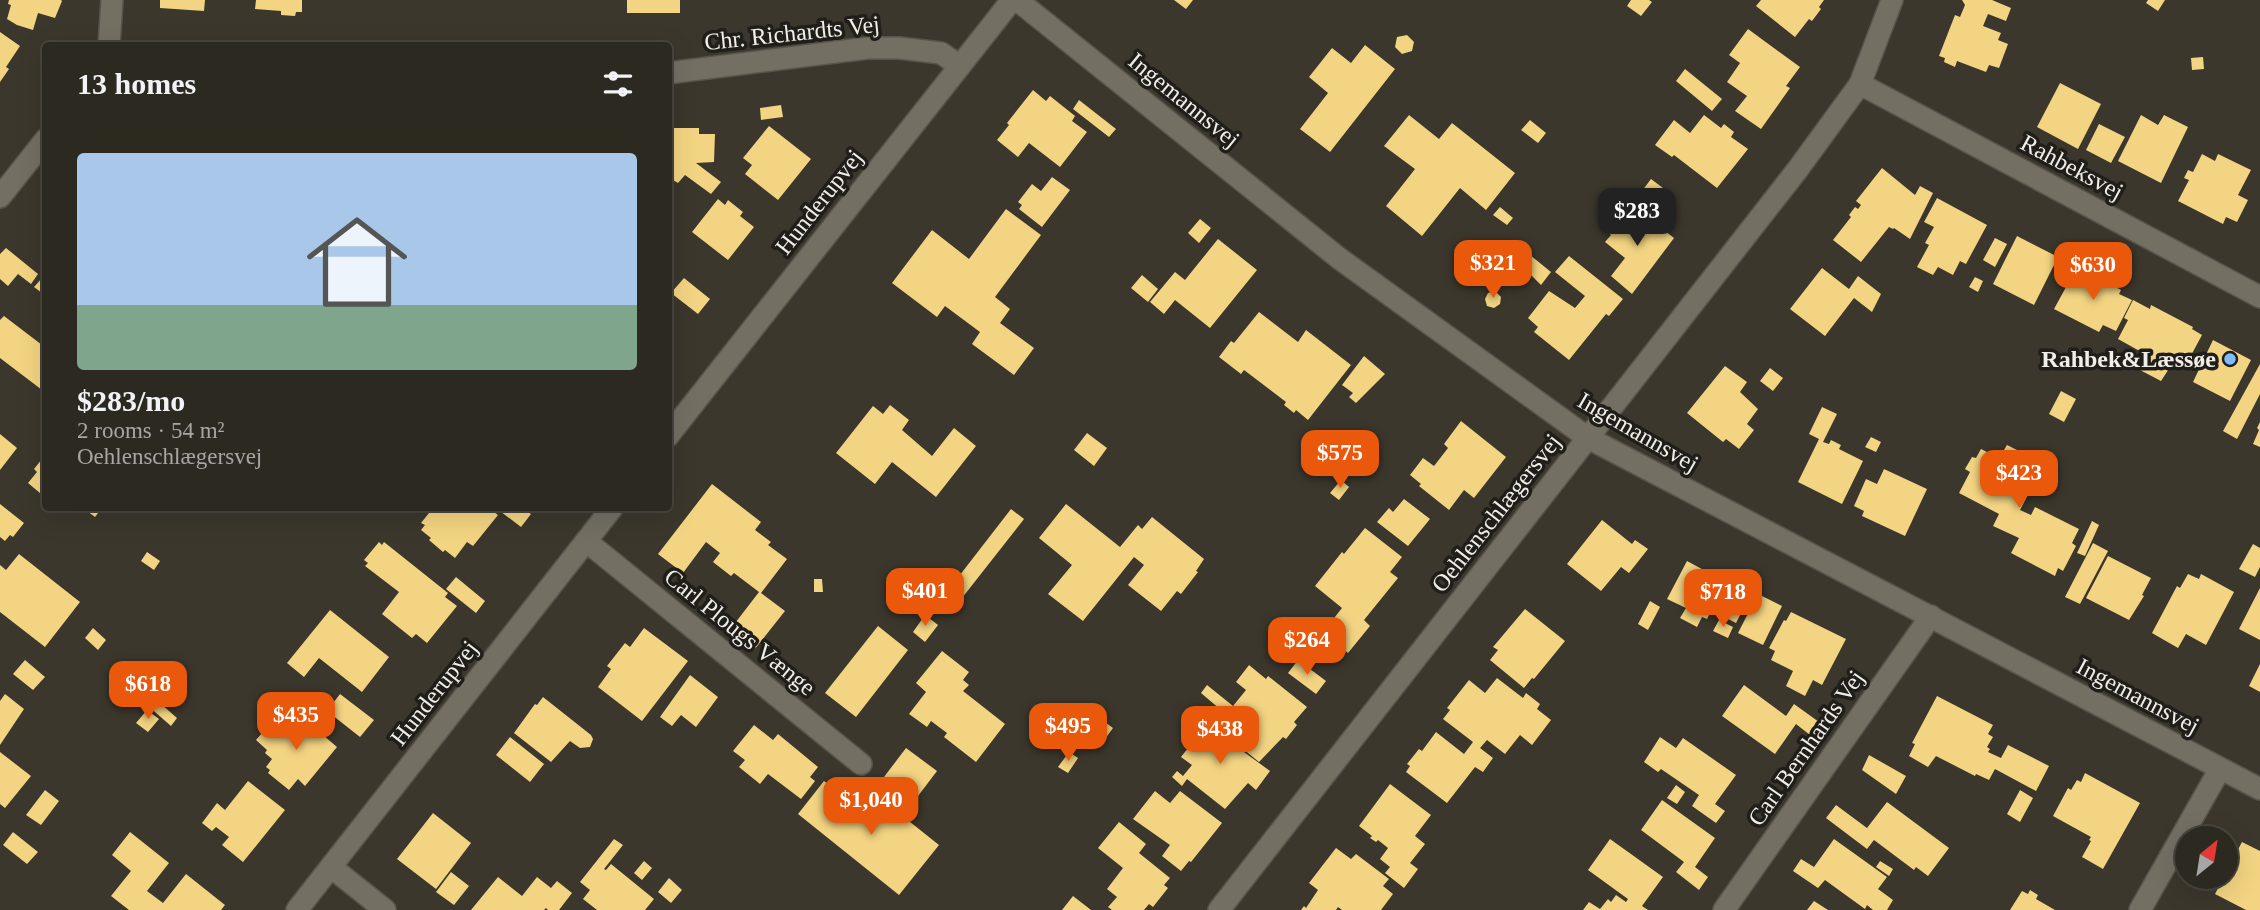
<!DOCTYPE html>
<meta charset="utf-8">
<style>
:root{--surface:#2c2921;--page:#34312a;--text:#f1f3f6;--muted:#a6a6a5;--line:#48453f;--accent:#ea580c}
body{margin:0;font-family:Georgia,serif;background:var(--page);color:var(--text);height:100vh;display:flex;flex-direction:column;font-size:26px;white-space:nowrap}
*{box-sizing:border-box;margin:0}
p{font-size:23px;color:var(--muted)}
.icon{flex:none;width:38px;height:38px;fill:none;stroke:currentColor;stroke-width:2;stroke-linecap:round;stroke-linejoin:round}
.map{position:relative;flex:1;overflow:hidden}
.details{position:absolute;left:42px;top:42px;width:630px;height:469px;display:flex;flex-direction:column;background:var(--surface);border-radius:7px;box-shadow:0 7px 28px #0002,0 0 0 2px var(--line)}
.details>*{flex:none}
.needle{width:46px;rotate:30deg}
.buttons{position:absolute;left:2175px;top:826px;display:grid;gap:14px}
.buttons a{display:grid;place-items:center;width:63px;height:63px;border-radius:50%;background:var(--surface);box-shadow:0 7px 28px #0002,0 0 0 2px var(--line);font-size:35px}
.price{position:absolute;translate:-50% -60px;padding:0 16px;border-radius:14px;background:var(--accent);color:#fff;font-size:23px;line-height:46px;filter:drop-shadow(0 2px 4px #0008)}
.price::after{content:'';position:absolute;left:50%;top:42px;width:21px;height:16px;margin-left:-10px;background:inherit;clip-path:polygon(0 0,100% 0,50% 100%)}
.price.on{background:#222;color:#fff}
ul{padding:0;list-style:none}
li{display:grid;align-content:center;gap:14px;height:371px;padding:0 35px}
li span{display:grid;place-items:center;height:217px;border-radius:7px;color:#555}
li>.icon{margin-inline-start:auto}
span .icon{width:126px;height:126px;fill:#fffc;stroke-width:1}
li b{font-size:30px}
h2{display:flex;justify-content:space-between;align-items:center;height:84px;padding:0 35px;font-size:30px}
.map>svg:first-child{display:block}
</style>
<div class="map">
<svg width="2260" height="910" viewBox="0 0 2260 910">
<rect width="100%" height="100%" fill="#3b372c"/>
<g fill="#f3d482">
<polygon points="9,0 61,0 62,1 55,18 38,13 33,30 17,25 7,19 11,5 8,4"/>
<polygon points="160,0 205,0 204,11 160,8"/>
<polygon points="256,0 302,0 302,12 296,12 295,16 281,15 281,11 255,9"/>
<rect x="627" y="0" width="53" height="13"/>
<polygon points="1174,0 1193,0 1186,9"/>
<polygon points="1631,0 1649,0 1652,2 1641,16 1627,6"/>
<polygon points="1761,0 1824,0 1819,7 1821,9 1812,21 1809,19 1795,37 1756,6"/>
<polygon points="1962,0 1992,0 2011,8 2006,21 1988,14 1983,26 2001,33 1998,40 2008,44 1999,68 1989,65 1986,72 1957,61 1955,67 1944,62 1945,58 1939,56 1955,15 1960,17 1965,5"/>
<polygon points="2148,0 2165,0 2158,11 2146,3"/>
<polygon points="1748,29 1800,67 1786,86 1790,88 1761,129 1735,111 1747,96 1727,82 1740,63 1729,55"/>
<polygon points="0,32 20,46 6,67 9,69 0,82"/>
<polygon points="1407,35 1414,42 1412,51 1402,54 1395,47 1397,37"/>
<polygon points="1365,45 1395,69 1330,152 1300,129 1328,93 1309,77 1332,48 1351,63"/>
<polygon points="2203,57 2204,69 2192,70 2191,58"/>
<polygon points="1685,69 1722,99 1712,111 1676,81"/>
<polygon points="2060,83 2101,104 2078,149 2037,127"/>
<polygon points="1033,90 1046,101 1050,96 1075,116 1072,121 1087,132 1060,167 1029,143 1018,157 997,140 1009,125 1007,123"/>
<polygon points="1079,100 1116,129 1109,137 1073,109"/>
<polygon points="781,105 783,117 761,120 760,108"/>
<polygon points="1409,115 1439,139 1452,123 1515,173 1486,210 1460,188 1422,236 1386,206 1415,169 1384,146"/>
<polygon points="1704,115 1721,128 1724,124 1734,132 1731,137 1748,149 1717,188 1674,155 1672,157 1655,145 1674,120 1690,133"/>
<polygon points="2141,115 2158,125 2164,115 2188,127 2161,183 2118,161"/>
<polygon points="1530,120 1546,133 1538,143 1521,130"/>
<polygon points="2099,124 2125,137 2111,163 2086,150"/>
<polygon points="769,126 811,159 778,200 745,174 752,165 743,158"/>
<polygon points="668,128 699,128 699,134 715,134 714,162 696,163 721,182 711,194 685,175 678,183 668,177"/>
<polygon points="2202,154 2215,161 2218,154 2251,170 2238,195 2248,200 2237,222 2226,217 2223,224 2178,201 2189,180 2184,178 2188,170 2193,172"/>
<polygon points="1882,168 1915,195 1920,186 1933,193 1910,239 1894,228 1893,229 1889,227 1861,262 1833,240 1851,217 1849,215 1855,207 1858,209 1861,205 1856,201"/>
<polygon points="1052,177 1070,190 1042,227 1019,209 1022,205 1018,202 1032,184 1041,191"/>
<polygon points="1651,179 1663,188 1653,200 1642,191"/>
<polygon points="1937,198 1987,225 1966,264 1960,261 1953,275 1938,267 1933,275 1917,267 1929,245 1925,243 1934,227 1924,222"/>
<polygon points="718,199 725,205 728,200 743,212 740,216 754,227 728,260 692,232"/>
<polygon points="1500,207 1513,218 1507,225 1493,215"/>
<polygon points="1634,207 1674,238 1632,294 1611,276 1625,258 1605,242 1611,235 1608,232 1616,221 1620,224"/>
<polygon points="1006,209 1041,235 995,297 1010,309 1000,323 1034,348 1014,375 972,344 980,332 945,306 937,317 892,283 932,230 969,259"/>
<polygon points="1200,219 1211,228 1199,243 1188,233"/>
<polygon points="2017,236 2058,257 2034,305 1993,284"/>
<polygon points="1995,238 2007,244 1995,267 1983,260"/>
<polygon points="1218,239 1257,270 1210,328 1175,300 1164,314 1150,302 1175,272 1185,280"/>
<polygon points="6,248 38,274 31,284 18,274 8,286 0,279 0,254"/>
<polygon points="1530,255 1551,272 1541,285 1522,266"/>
<polygon points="1569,256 1623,299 1609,316 1606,314 1569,360 1534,332 1538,327 1528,318 1549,291 1575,308 1585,296 1555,272"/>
<polygon points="2077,267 2121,290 2119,294 2132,300 2116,331 2103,325 2099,332 2054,309"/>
<polygon points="1822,268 1849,289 1858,276 1881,294 1872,312 1854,298 1825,336 1790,309"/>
<polygon points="1142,275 1158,289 1148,302 1131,288"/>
<polygon points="43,277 46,279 46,296 34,287"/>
<polygon points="1975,277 1983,281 1978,292 1969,287"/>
<polygon points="684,278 710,299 698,314 671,293"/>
<polygon points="1495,291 1501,297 1500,304 1494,308 1487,306 1485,299 1488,293"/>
<polygon points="2133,300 2150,309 2151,305 2193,327 2192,329 2202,335 2188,361 2178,355 2161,381 2138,369 2145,354 2118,339 2128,320 2124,318"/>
<polygon points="1259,312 1298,342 1306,330 1351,365 1308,420 1296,410 1294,413 1284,405 1286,402 1244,370 1241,374 1219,357 1231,341 1234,343"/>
<polygon points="4,316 46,348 46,393 0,358 0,320"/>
<polygon points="2213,340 2251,360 2230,401 2193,382"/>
<polygon points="1364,356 1385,374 1356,403 1349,397 1353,393 1342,385"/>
<polygon points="2260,364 2260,394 2237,439 2223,431"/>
<polygon points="1725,366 1747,382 1740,392 1758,409 1747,424 1754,430 1739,449 1726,439 1723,442 1687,413"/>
<polygon points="1770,368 1783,378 1773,391 1760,381"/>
<polygon points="2061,391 2076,399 2064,422 2049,414"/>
<polygon points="890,405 909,420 902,430 932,456 954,428 976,446 936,497 892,462 875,484 836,453 873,406 883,414"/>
<polygon points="1822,407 1837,414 1823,442 1829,444 1831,440 1841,445 1839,449 1863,461 1842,504 1798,482 1819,439 1809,434"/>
<polygon points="1461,421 1506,457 1474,498 1464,490 1449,510 1419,486 1421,484 1410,475 1423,458 1434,466 1448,448 1444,444"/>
<polygon points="2260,422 2260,447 2253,444 2259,430 2257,428"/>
<polygon points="1087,433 1107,448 1094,466 1074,450"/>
<polygon points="0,434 17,448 0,470"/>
<polygon points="1871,437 1881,442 1876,452 1865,447"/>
<polygon points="2007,445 2031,457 2018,486 2030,491 2020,510 2031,515 2035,507 2079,529 2072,543 2076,546 2063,571 2058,568 2055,576 2011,553 2019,538 1993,526 1999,514 1959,493 1970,472 1965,469 1972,457 1976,458 1981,449 1999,458"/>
<polygon points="46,454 46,498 28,483 37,472 34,469"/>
<polygon points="1884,469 1927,489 1905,536 1862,516 1864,511 1854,506 1866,479 1877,484"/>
<polygon points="1341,480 1349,487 1339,500 1330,493"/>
<polygon points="712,484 761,522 755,530 771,542 768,545 787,559 761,593 785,611 754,650 729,631 759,592 734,573 731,576 713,562 720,553 706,542 683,573 658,554"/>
<polygon points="1404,499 1430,519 1408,546 1377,522 1389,508 1393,512"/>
<polygon points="0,504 24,523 13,537 10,535 5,541 0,537"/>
<polygon points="1066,504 1120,547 1138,525 1142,529 1152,517 1204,559 1196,571 1198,572 1181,594 1177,591 1161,611 1128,585 1144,565 1134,557 1083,621 1048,594 1072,565 1039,538"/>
<polygon points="83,508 102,508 95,517"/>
<polygon points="433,508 489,508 498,515 473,546 467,542 455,558 445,550 443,552 429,540 431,538 421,530 425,525 421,523"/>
<polygon points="496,508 522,508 531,514 521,527"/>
<polygon points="1011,509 1024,519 951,612 939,602"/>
<polygon points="1602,520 1632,544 1635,540 1648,549 1629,573 1621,567 1601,591 1567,564"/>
<polygon points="2092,521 2099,525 2085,556 2077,553"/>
<polygon points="1365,528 1402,557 1390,572 1398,578 1364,620 1370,626 1348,653 1323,632 1342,608 1315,586 1342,552 1344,554"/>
<polygon points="379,542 382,545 384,542 448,593 445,597 457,606 427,643 416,634 412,638 382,614 399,592 365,566 368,563 364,560"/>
<polygon points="2093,543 2108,551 2080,604 2065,597"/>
<polygon points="2253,544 2260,548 2260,567 2255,577 2239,569"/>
<polygon points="147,552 160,561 154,570 141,561"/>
<polygon points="19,554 80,602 45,647 0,612 0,565 6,570"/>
<polygon points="2108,556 2151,578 2142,595 2144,596 2129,620 2086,598"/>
<polygon points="1687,561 1726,582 1707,619 1702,617 1697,627 1680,618 1686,608 1667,599"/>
<polygon points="2188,574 2199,579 2201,574 2234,592 2206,645 2186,634 2178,648 2152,633 2177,586 2180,588"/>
<polygon points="456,577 485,601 476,613 446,589"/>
<polygon points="814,579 822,579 823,592 814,592"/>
<polygon points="1735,585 1751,594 1736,623 1720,615"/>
<polygon points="2260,588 2260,640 2239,629"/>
<polygon points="1758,594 1782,606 1763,645 1738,633"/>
<polygon points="1650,601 1660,607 1648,630 1638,624"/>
<polygon points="1525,609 1565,641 1534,679 1532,678 1524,688 1490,660 1498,650 1493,647"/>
<polygon points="330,610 389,657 362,692 319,658 304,677 287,663"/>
<polygon points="1791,612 1846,639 1822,685 1813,680 1805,696 1786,686 1793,671 1771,660 1775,651 1769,648 1784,620 1786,621"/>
<polygon points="925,615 938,625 925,642 913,632"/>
<polygon points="1719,620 1733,627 1728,638 1713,631"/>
<polygon points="878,626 908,650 856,717 825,693"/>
<polygon points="93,628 106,640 98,650 85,638"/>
<polygon points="644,628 688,661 642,721 598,687 611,669 607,666 625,643 630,647"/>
<polygon points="942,651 969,672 963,680 969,685 963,691 1005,724 976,762 944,737 947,733 931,721 927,727 909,714 926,692 916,683"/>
<polygon points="25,660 45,677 33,690 13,674"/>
<polygon points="1298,660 1326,681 1316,694 1288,673"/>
<polygon points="2260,664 2260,692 2249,686"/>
<polygon points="1249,665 1266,679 1268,676 1307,707 1294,722 1297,725 1286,739 1283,737 1259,762 1243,749 1252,737 1249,735 1257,726 1235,707 1228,716 1201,693 1207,685 1233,706 1246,690 1236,682"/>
<polygon points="690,675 718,697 696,727 681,715 672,726 660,717"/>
<polygon points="1497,678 1523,698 1526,693 1540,704 1537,709 1551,720 1532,745 1520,735 1505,754 1487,740 1480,748 1493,758 1483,772 1475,767 1447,803 1406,772 1410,766 1407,764 1419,749 1422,751 1436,732 1464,754 1473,742 1443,719 1450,710 1447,708 1469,680 1485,693"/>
<polygon points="1744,685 1786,716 1794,704 1819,722 1810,735 1796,724 1775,754 1722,716"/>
<polygon points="5,694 24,709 0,745 0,701"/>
<polygon points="340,694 374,720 360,737 327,711"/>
<polygon points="1937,696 1993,725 1988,734 1993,737 1987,747 1990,749 1988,752 2001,758 2008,745 2049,766 2036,791 1995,769 1989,780 1976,774 1975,776 1936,756 1928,767 1909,756 1915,744 1912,743"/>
<polygon points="153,697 177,718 171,726 147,705"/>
<polygon points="543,697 591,735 593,739 590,747 580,748 570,741 551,762 514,733 535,704 537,705"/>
<polygon points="147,710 159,719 148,732 136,723"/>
<polygon points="297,713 337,747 305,786 298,779 289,790 268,773 270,770 266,767 272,759 265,753 267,750 256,740 267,727 278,736"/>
<polygon points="1098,717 1113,728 1105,739 1090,727"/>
<polygon points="1210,720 1236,740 1233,744 1270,771 1256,790 1248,783 1225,809 1187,779 1182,786 1172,777 1177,771 1183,776 1192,765 1181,757"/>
<polygon points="754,725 773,740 778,734 818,767 810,777 815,781 801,799 768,774 760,784 739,767 745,760 733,751"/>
<polygon points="510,737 544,764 530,782 496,755"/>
<polygon points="1660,737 1676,748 1683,738 1736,775 1715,804 1725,811 1716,823 1692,806 1699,795 1661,769 1658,772 1644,762"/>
<polygon points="906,748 937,771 915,800 884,777"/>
<polygon points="0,752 31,776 5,808 0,804"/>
<polygon points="1069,752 1078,758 1068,773 1058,767"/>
<polygon points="1869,755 1906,776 1896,794 1862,770"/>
<polygon points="2085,773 2140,803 2103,869 2082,857 2091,841 2089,840 2091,837 2053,816 2068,788 2071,790 2077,780 2081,782"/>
<polygon points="248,781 285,810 243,862 222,845 229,837 216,827 212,831 202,823 217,803 225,810"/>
<polygon points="824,781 877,823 890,806 939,845 899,895 798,814"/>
<polygon points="1390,784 1431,815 1415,836 1425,844 1410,863 1418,869 1404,888 1385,873 1390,867 1380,859 1388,848 1378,840 1376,842 1370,838 1372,836 1359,826"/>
<polygon points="1676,785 1685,792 1677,804 1667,798"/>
<polygon points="45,790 59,801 41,825 26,815"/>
<polygon points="2020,790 2033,798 2020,822 2007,814"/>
<polygon points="1155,791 1170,803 1180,791 1222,823 1191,862 1189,861 1181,871 1162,856 1170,845 1133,819"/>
<polygon points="1662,800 1715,838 1695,867 1708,877 1699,890 1676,872 1684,862 1641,830"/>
<polygon points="1887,802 1949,848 1928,876 1916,867 1914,870 1874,840 1867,849 1826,818 1836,805 1867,828"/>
<polygon points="433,813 471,843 436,889 397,859"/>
<polygon points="1119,822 1146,844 1139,853 1170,878 1164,885 1168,888 1153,907 1149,904 1144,910 1112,910 1108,907 1117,897 1107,889 1123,868 1098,848"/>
<polygon points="13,832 38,852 27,864 3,845"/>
<polygon points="130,832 169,863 147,891 163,903 186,874 225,905 221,910 129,910 111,896 131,871 112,855"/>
<polygon points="614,839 623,845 604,869 606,870 611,864 654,899 645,910 597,910 583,899 590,890 580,882"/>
<polygon points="1610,839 1663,877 1642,906 1648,910 1583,910 1589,902 1600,909 1608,899 1611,902 1616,895 1626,902 1628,899 1588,870"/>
<polygon points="1834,839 1887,877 1878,889 1893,900 1887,910 1873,910 1867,905 1865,909 1825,880 1818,888 1793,871 1801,859 1814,867"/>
<polygon points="2242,842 2260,851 2260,910 2246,910 2215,894 2224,877 2226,877 2226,872"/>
<polygon points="1336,848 1351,859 1356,854 1389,879 1383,886 1393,894 1381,910 1342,910 1338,907 1336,910 1301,910 1304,906 1306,908 1318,890 1309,883"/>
<polygon points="644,861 652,868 642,880 634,873"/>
<polygon points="1880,861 1893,869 1889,876 1876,867"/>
<polygon points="451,872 469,886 454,905 436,892"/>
<polygon points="498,877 522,896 537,877 551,888 557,881 572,893 559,910 548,910 546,908 544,910 471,910"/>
<polygon points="669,878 682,890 671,903 658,892"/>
<polygon points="2030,890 2038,895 2036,899 2055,910 2010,910 2022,891 2028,894"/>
<polygon points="1073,896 1091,910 1062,910"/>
<polygon points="1814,901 1828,910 1807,910"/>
</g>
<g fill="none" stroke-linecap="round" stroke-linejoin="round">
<defs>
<g id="minor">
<polyline points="1017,0 1340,259 1588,438 2260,789"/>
<polyline points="109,46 112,0"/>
<polyline points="668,73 868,48 899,48 941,53 960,66"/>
<polyline points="1860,84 2260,297"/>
<polyline points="0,197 46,139"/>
<polyline points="586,541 861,764"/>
<polyline points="331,867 385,910"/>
<polyline points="1219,910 1798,169 1860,84 1892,0"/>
<polyline points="1724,910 1931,616"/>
<polyline points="2140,910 2220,769"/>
</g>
<g id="tertiary">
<polyline points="668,436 1012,0"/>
<polyline points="297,910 612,508"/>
</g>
</defs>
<use href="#minor" stroke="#58544b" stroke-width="24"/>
<use href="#tertiary" stroke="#58544b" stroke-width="24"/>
<use href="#minor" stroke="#736f63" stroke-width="21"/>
<use href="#tertiary" stroke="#736f63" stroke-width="21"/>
</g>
<circle fill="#7fbdfa" stroke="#201e1a" stroke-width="2.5" cx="2230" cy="359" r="7"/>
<g text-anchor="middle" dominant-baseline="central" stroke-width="7" stroke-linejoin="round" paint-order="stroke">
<g font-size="24" fill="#f1eee7" stroke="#201e1a">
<text transform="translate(792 33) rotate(-6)">Chr. Richardts Vej</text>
<text transform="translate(1184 100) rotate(39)">Ingemannsvej</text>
<text transform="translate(2072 167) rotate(28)">Rahbeksvej</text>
<text transform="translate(819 202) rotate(-52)">Hunderupvej</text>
<text transform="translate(1638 432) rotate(30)">Ingemannsvej</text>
<text transform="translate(1496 513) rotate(-52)">Oehlenschlægersvej</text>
<text transform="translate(740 632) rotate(39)">Carl Plougs Vænge</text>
<text transform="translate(434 693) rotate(-52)">Hunderupvej</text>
<text transform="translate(2138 696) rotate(28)">Ingemannsvej</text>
<text transform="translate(1806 748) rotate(-55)">Carl Bernhards Vej</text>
</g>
<g font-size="24" font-weight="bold" fill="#f1eee7" stroke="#201e1a" text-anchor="end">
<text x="2216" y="359">Rahbek&amp;Læssøe</text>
</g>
</g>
</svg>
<div class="buttons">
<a><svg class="needle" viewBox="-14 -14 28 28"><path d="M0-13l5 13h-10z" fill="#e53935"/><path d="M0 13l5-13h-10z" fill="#a6a6a5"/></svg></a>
</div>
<b class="price on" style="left:1637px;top:248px">$283</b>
<b class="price" style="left:1493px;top:300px">$321</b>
<b class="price" style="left:2093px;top:302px">$630</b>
<b class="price" style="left:1340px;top:490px">$575</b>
<b class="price" style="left:2019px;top:510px">$423</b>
<b class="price" style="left:925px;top:628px">$401</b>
<b class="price" style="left:1723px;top:629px">$718</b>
<b class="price" style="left:1307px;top:677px">$264</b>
<b class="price" style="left:148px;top:721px">$618</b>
<b class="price" style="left:296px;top:752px">$435</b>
<b class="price" style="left:1068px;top:763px">$495</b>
<b class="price" style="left:1220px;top:766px">$438</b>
<b class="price" style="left:871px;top:837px">$1,040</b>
<section class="details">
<h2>13 homes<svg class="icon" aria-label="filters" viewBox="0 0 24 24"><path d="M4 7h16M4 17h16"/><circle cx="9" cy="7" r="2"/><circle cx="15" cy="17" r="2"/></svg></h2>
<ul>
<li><span style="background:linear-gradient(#a9c7e8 70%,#7fa58c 0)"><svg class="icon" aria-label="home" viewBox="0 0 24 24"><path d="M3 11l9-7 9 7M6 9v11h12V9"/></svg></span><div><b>$283/mo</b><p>2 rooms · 54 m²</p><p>Oehlenschlægersvej</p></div></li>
</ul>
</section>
</div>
